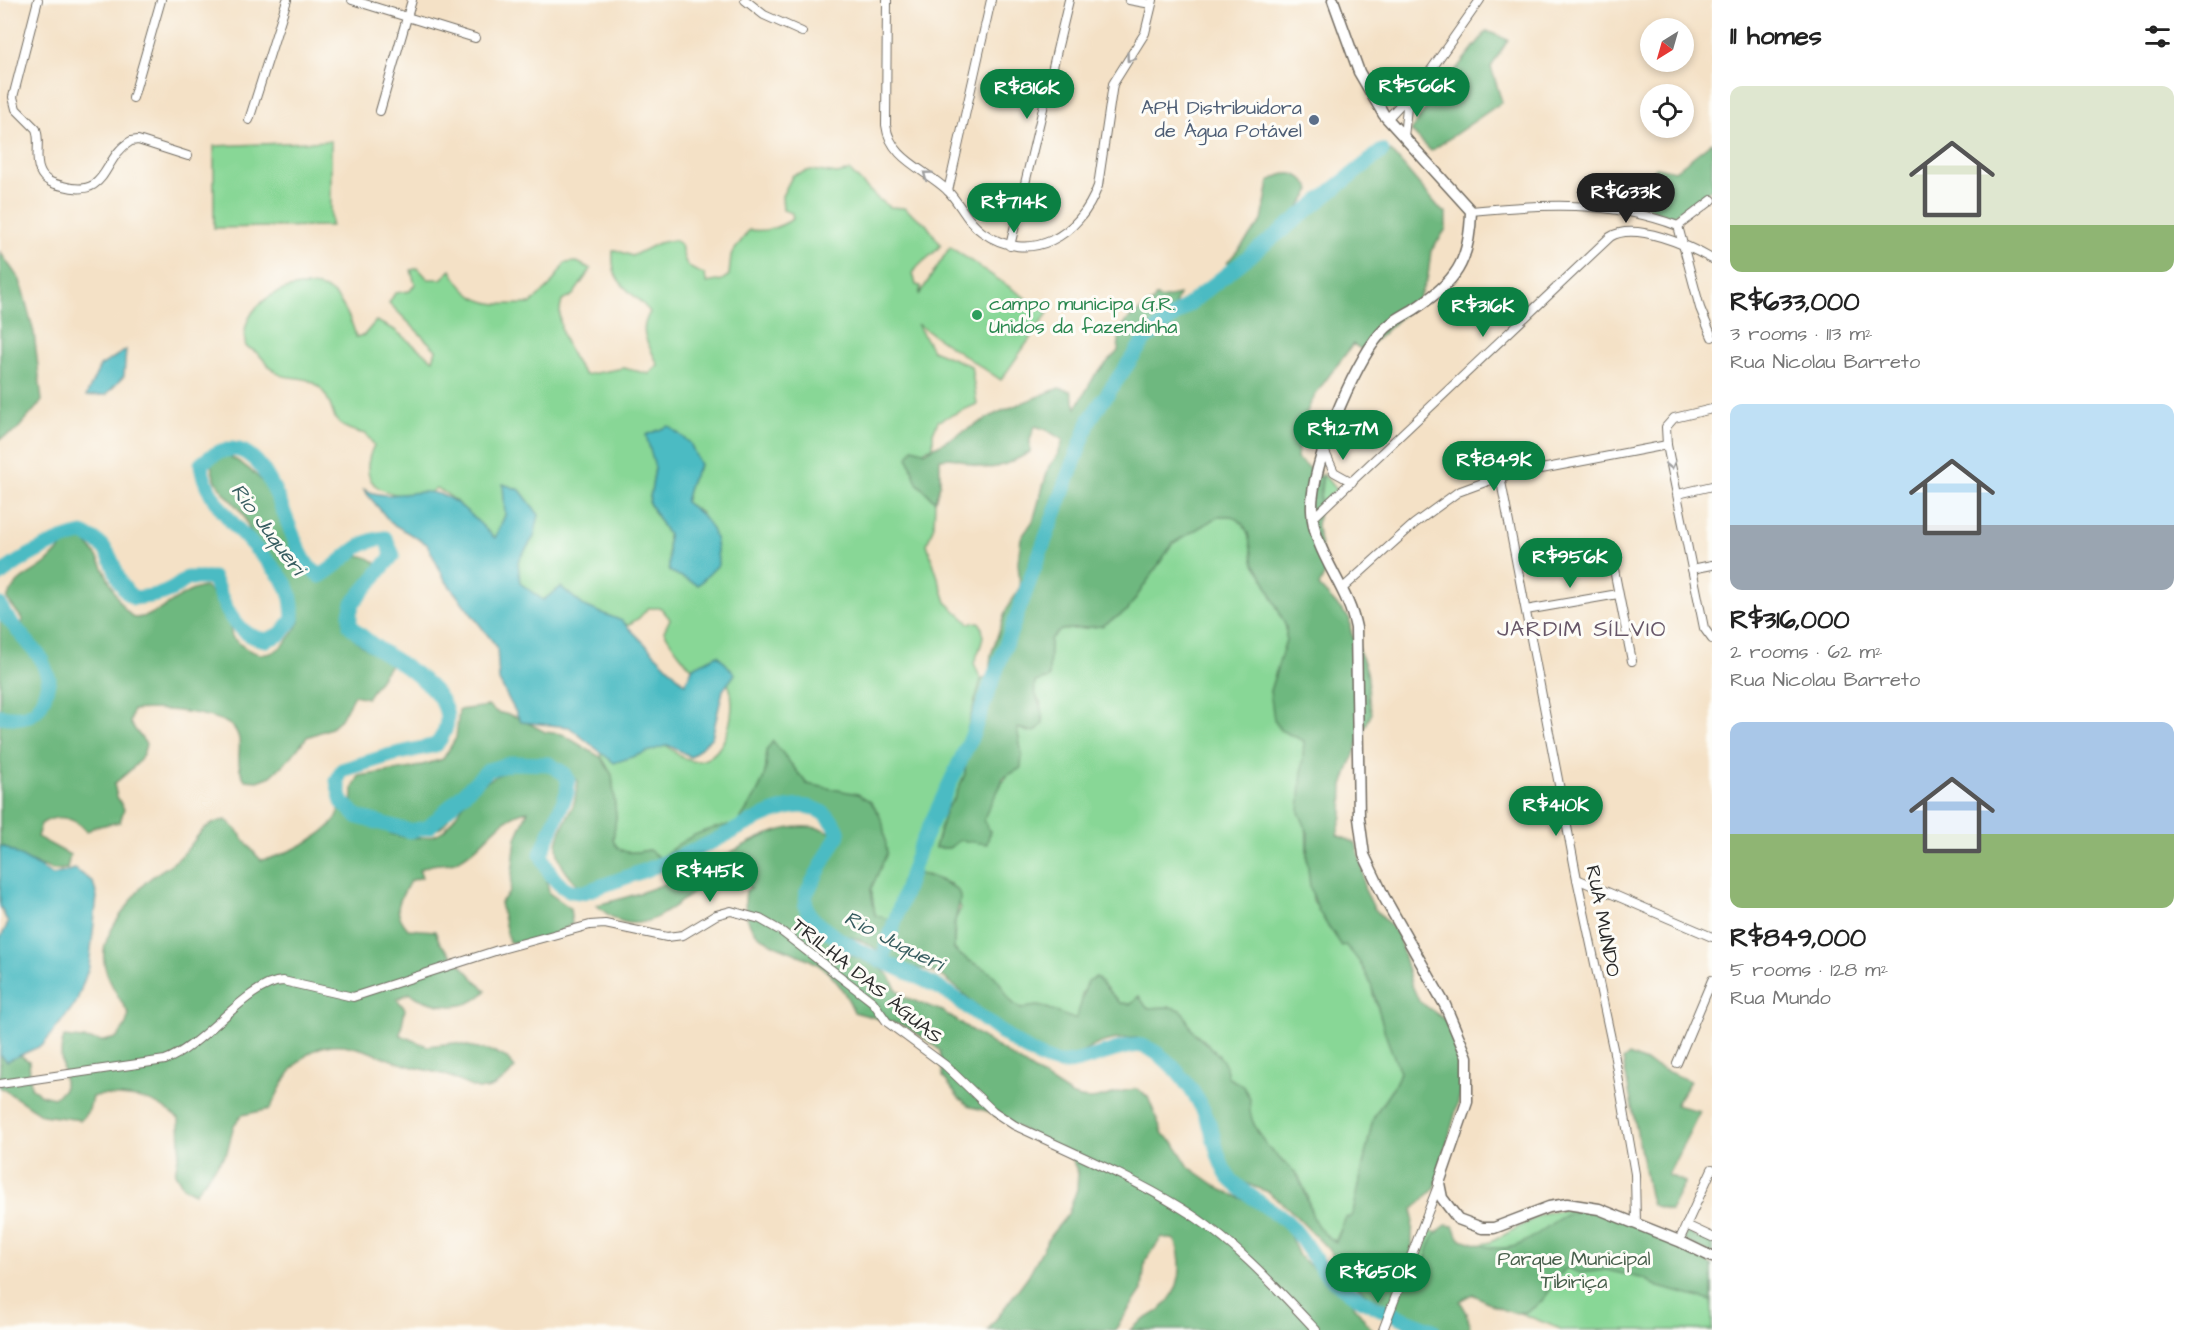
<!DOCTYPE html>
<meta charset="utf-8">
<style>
:root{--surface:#fff;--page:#f6f6f6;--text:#222;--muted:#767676;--accent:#0b8043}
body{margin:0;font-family:"Architects Daughter",sans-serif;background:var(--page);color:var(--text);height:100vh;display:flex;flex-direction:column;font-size:22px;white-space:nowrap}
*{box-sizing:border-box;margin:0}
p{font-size:20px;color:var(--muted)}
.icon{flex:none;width:33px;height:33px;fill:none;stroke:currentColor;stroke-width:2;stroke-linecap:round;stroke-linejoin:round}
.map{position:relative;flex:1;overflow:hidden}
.sheet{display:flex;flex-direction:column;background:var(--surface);width:480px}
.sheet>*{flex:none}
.needle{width:39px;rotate:217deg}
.buttons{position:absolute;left:1640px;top:18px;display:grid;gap:12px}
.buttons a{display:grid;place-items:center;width:54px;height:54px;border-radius:50%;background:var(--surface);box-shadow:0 3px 9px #0003;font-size:30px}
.price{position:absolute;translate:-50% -51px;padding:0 14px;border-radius:21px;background:var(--accent);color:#fff;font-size:20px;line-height:39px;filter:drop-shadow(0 2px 3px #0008)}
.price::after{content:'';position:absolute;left:50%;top:36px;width:18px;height:14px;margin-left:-9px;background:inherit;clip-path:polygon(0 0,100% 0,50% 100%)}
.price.on{background:#222;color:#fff}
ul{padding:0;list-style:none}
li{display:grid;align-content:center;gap:12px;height:318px;padding:0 18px}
li span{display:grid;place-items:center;height:186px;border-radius:12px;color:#555}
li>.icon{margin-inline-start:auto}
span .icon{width:108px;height:108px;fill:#fffc;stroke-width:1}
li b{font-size:26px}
h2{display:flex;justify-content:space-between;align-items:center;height:72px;padding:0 18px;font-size:26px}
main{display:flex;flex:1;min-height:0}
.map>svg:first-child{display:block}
</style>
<main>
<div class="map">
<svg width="1712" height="1330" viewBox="0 0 1712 1330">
<rect width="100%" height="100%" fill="#fdfcf7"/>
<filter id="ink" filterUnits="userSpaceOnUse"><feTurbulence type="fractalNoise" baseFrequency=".0167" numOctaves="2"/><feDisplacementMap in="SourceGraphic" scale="12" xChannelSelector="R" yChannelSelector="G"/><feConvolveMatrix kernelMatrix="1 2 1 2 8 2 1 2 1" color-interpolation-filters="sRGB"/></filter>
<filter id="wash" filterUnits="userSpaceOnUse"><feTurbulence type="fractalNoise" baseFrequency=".008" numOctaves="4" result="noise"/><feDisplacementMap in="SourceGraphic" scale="24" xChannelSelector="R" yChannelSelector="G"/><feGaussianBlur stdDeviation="1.35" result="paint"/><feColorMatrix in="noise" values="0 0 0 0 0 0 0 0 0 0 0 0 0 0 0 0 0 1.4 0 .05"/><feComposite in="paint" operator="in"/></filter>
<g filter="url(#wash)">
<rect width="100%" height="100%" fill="#f4e1c6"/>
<g fill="#88d796" stroke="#5a8160" stroke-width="1.5" fill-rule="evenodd">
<polygon points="331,141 331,226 214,228 214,146"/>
<path d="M811,170L837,174L850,171L879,200L890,207L904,208L926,224L941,245C932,257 921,260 913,273L916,285L921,286L919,295L950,247L1048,313L1001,380L917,324L932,350L971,366L977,404L938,421L933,433V447L908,457L917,483L935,501L934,525L927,544L946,602L969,623L979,622C988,635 979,650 974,663L981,680L967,730L965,774L954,799L946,809L935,847L949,848L960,840L990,831L984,820C990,796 1008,776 1022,755L1017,728L1029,732L1041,703L1033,691L1035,682L1049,678L1050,639L1061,630L1088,628L1127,611L1173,543L1219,516H1232L1243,524L1249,535L1254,564L1262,575L1286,627V640L1270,691L1280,730L1305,741L1307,859L1313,900L1327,925L1355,955L1371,980L1373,994L1400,1072C1395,1090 1381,1102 1373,1119L1353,1214L1349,1218H1346L1335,1242L1324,1235L1314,1223L1307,1195L1298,1175L1266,1145L1208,1044L1192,1030L1181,1010L1170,1007L1147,1008L1139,997L1130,1004L1120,1003L1096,977L1082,993V1008L1075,1019C1051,1013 1048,1001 1021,1009C1005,1000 999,983 985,971C974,960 964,962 954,949L955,920L961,908L951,884L927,875L901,881L896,909L888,919L875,915L871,889L887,852L845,792L807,784L773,742L766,751C770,780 752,801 737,824C709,827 681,838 662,859L649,850C634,853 619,856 613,840L616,817L612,775L602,758L599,742L658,737C667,745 679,759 692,761C725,765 737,712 730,689C725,673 711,678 699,673C688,668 670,642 664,631L670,619L661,608H648L639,618L628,625L602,617L541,620C516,583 476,506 436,488L425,497C389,496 353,490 374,445L366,434C321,425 341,410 320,388C306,373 288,381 277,373C264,364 262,352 246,347C235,305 292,274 328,290C341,296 353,324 356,337L364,335L376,321L393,329L433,360L436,350L389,303L395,293L410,291L415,284L411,270L418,268L428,279H441L451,270C471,307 491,305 530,304L550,286L565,263L577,262L591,269L573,295L562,301C554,326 569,355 585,375L624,368L649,374L658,365C649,343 637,334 650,312C631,288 610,287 613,251L616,250L632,256L658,243L674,240L681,245C684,262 686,269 704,274L707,283L722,280L729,275L731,255L749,230C766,232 778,228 793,219L792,213L783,210L782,196L793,175ZM700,465L690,483L685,502L701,513L669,571L668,535L649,503L655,468Z"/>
<polygon points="1323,474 1336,490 1319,505"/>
<polygon points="1570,1209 1599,1213 1712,1266 1712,1330 1563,1330 1416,1272 1429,1230 1473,1246 1491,1242 1544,1213"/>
</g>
<g fill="#6eb87f" stroke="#4c7255" stroke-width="1.5">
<polygon points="1487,31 1508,40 1491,67 1502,102 1431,151 1411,131 1432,99"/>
<polygon points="1712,142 1712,188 1671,217 1628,200 1657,167 1675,171"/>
<path d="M1391,151L1442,211L1446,212V229L1431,251L1428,276L1417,302L1364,351L1353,344C1322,388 1301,400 1297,459L1322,477L1317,527L1326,571L1319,586L1350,619C1348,637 1363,653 1367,672C1370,687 1366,696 1372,713L1361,735L1343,785L1342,816L1337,835L1356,843L1363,870L1364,888L1374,908L1398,934L1411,983L1419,1001L1455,1027L1463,1064L1462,1088L1435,1188L1413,1209L1411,1274L1416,1280C1431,1262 1422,1241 1446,1225L1453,1226L1460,1239C1472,1242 1484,1247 1496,1248C1531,1252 1550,1214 1582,1210C1612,1206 1684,1250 1712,1265V1301L1658,1287L1645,1279L1606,1270L1580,1273L1567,1268C1558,1275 1556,1281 1550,1290C1526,1327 1505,1312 1473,1294L1460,1301L1467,1313L1470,1327L1466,1330H1440L1375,1300L1353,1283L1328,1249L1289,1209L1268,1192L1230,1177L1221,1166C1198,1112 1186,1076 1137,1038C1124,1038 1108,1039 1096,1045C1085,1050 1076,1058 1063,1058C1023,1057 974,999 943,977C933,969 916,969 904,965C881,957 871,939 844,936L833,942L839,954L854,956L879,967L889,975L895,987L904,997L942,1011L1071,1095C1096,1106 1112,1090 1137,1089L1148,1097L1163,1134L1175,1144L1189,1167L1222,1190L1272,1212L1283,1220L1299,1256L1351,1301L1372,1330H1130C1139,1321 1151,1317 1161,1309C1182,1290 1184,1264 1175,1240L1162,1237L1145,1261L1142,1290L1115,1330H988L1028,1276L1050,1236L1068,1214L1077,1189L1078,1173L1072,1159L1060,1150L987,1111L971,1107L959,1098L943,1077L940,1051L930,1042L905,1026L854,1012C845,991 832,970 810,960C773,942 739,941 746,890L751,888C701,854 673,934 624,922C613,920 605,912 596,905C629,898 671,883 701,868C743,848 792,809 838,836L841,824C811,768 733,844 695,857C669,865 641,871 615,879L603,884L594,895C579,888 572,881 563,867C550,844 561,831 571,810C576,802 576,792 578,782C572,776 565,768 557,764C527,752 479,768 460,793C452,804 452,821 439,828C425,836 411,829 399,822L389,830L390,834C406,838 430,841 444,830C452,822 459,810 466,801C490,772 529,756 564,776C565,795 556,808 550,826C543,846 545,873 549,893L570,908L572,924C553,936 530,945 509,942L500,903L510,892L516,838L528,811C497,816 485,847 459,860C447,867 436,860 419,870L422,877L410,881C399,902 391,909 408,929L435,931L440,943L486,991C465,1014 433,1007 409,993L397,999L405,1009L400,1035L427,1046L455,1043L495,1052L507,1058L515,1068C507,1078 498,1087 485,1089C474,1091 457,1079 446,1075C433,1071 420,1069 406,1065C373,1056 336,1028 302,1059C286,1073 279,1091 270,1109L242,1115L234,1125L227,1152L195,1193L183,1187L175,1173L180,1147L179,1119C157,1102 149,1098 119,1096C108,1096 103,1093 92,1097L89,1110L81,1120L42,1115L0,1087V1051L18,1054L29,1061L31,1087L41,1095L54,1098L64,1089C65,1070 57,1054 64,1037L103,1041L117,1038L125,1027L129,1014C101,969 91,953 126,908C132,900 138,890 145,883C155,873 169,867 179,858C197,842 199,823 226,820C241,831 247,847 261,860C281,858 339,831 339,809L352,814L353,788L359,776L412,768L443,759L456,738L459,710L488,706L497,712L517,717L545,732L562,734L602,758L612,775L616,817L613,840C619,856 634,853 649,850L661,859C682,837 708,827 737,824C752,801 770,780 766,751L773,741L807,784L858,794L870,801L878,812L883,824L887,853L871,889L875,915L888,919L896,909L901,881C915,872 921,873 936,879C966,891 962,892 955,921C953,930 954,940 954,949C966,964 987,965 997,979C1008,992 1005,1000 1021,1009C1048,1001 1051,1013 1075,1019C1082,1007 1082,994 1088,981L1096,977L1120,1003L1130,1004L1139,996L1147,1008L1170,1007L1181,1010C1187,1016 1188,1025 1193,1031C1204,1045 1229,1056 1227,1077L1242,1085L1250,1098C1247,1121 1262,1143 1279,1158C1285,1164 1294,1169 1298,1177C1313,1203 1306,1225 1336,1242L1346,1217L1349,1218L1353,1213L1373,1119C1381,1102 1395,1090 1400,1072C1395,1059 1389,1046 1385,1033C1375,999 1372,971 1345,945L1342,946L1319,912L1310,887L1307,859L1308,833L1299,812L1304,741L1280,730L1274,719L1270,691L1286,640V627L1262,575L1254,564L1248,533L1243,524L1232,516H1219L1173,543L1127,611L1102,626L1061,630L1050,639L1049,678L1035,682C1032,696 1044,704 1043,724L1035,732L1017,728L1022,755L1021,768L1003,778C999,794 988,804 984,820L990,831L987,844L960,840L949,848H935L946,809L954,799L965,774L967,730L981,680L989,675L991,655L1006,610L1020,587L1018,562L1021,538L1033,521L1049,466L1058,455L1063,440L1047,430L1035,426L1030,439V452C1018,459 995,471 981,467C963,463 961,456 940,459V484L935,501L917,483L908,457L913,448L926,452L997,413L1059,388L1071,391L1076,408L1095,375L1118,351L1120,329L1130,317L1152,303L1156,296L1160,299L1179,295L1174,307L1185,314L1242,270L1241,264L1227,263L1262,221L1269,182C1285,169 1301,171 1311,190L1281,234L1283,237Z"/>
<polygon points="0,252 20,280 34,333 42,401 16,431 0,439"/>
<path d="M220,452C245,462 273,486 282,512C287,530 290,559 308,571C339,592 342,536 376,563C373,586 352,600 343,622C358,649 370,651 396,664L389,666L367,698L354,695L341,719L331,728L307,737L291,757L271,776L258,781L245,780C232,759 245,746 236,731C225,712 153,707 133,710L130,723L146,744C142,765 128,771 114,784L117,797L124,809L120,822L94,827L87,832C74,817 58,813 41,824L37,837L70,855L67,869L53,870L0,851V617L19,632L23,620L7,599C18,575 29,577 47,562C56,553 65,544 74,535C107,550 107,597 134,618C162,617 179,590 205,587C221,599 229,618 232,637C262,667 281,655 300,622C299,582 273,570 254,539C249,531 247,521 242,513C228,495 210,484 211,458Z"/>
<polygon points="1629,1055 1690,1081 1675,1105 1700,1111 1668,1175 1685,1182 1670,1211 1652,1205 1649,1195 1623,1060"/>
<polygon points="1687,1232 1712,1244 1712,1254 1683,1240"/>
</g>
<g fill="#4cbbc3" stroke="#3c7377" stroke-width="1.5">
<polygon points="126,350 124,376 106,395 86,396 100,366"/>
<path d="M669,426L690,443L700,465L690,483L685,502C713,522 717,532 718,565L698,585L669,571L668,535L649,503L655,468L646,435Z"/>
<path d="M503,484L520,490L539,515L534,537L518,561L520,583L543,600L561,587L584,606L622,621L685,684L693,667L718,655L735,674L723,690L712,737L691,757L668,745L614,763L569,727L521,722L499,681L497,647L445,580L427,544L391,523L363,489C384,500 404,492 427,492C454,492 477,522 495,538L505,515Z"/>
<polygon points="3,846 53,875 75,869 93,882 97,897 89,967 76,1003 43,1045 7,1061 0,1055 0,939 8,923 0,906 0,847"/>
</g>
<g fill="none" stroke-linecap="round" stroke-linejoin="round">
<g stroke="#4cbbc3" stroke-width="15">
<path d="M0,575C21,558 56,539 82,534C123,549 106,577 134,598C157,596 170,594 187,578H213C225,605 232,635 266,640L281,634L293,619C292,605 292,592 283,580C260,547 205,507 201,464C268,406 283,536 309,567C312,570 317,573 320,576C345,562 354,541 385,538L393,555L353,603L350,613V626C361,635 371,644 383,652C413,672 471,703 436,745L391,755L342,770L337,781L342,802L358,817L410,831L429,827L488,770L513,763L549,764L565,774L568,781L567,793L541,854C549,874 560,894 584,892C625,878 665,864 704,846C727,835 769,810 792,807C813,803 831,814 839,833L806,894C803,910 810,917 822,927C855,954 905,968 943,990C972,1007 1030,1062 1062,1063C1084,1064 1125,1042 1142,1046C1170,1054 1199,1097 1209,1123C1215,1139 1217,1160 1227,1175C1235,1188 1273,1210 1287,1222C1305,1238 1314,1264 1332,1279C1361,1304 1399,1317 1433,1330"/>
<path d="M0,605L4,614L41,658L49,679C41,712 35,721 0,716"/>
<polyline points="882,960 919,849 971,738 1090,419 1145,339 1382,151"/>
</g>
</g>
</g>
<g filter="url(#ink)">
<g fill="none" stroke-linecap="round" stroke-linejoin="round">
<defs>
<g id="street">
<path d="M38,0L13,97L16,109L36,129C41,142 34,158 40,171C44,181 54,184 63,186C110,199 101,158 131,141L138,140L188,156"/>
<polyline points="352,0 475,38"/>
<polyline points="745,0 764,15 802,32"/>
<path d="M887,0L886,125C890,159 925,169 947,190C960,203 966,221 982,232C1030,266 1080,236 1098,186L1113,84L1145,33L1153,0"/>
<polyline points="1129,0 1151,4"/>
<polyline points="133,98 161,0"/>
<polyline points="380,111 412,0"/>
<polyline points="1387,119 1426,77 1480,0"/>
<polyline points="249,120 287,0"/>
<polyline points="1404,137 1408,97"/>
<polyline points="948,191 991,0"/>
<path d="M1471,211C1542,204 1610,200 1678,226L1700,308L1712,337"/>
<polyline points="1678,226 1712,200"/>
<polyline points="1010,246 1069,0"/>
<polyline points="1712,409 1674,418 1666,427 1667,445 1704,628 1712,639"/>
<polyline points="1324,450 1334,472 1352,482"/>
<polyline points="1495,450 1577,879 1614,1053 1635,1174 1636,1223"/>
<polyline points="1678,494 1712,486"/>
<path d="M1312,519L1610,237C1635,221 1689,246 1712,259"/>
<polyline points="1611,554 1632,661"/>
<polyline points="1692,569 1712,565"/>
<polyline points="1343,588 1414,524 1458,492 1499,477 1667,445"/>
<polyline points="1526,610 1618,594"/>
<polyline points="1577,879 1712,937"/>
<polyline points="1677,1063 1712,980"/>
<path d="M0,1084L165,1060C204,1046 248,982 283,981L353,997L498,950L590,925L605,924L667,937L683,935L716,915L731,911L760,919L781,931L873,1002L887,1022L945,1065L993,1111L1014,1125C1069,1151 1129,1176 1181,1208C1232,1239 1275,1286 1316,1330"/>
<polyline points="1686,1225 1712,1237"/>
<polyline points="1679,1241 1712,1169"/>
<polyline points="1383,1330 1439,1183"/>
</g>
<path id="secondary" d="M1333,0L1359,72L1384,115L1471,211C1470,262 1456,282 1413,310C1401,317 1389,323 1380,334C1353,365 1310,468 1312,510C1313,552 1348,586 1356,628L1359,818L1364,855L1384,897L1445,1005L1467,1057V1102L1439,1183L1442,1198L1458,1219L1482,1228H1494L1549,1207L1567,1204L1599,1209L1679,1241L1712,1257"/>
</defs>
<use href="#street" stroke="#716b61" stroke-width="10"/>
<use href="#secondary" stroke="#716b61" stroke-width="13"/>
<use href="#street" stroke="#fff" stroke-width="8"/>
<use href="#secondary" stroke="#fff" stroke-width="10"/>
</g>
<defs><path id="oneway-chevron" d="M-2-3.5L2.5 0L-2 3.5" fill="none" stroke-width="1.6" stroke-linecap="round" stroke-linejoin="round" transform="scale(1.5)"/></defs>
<g stroke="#a0a0a0">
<use href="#oneway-chevron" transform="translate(1130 58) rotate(127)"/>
<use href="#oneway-chevron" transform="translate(927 175) rotate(-143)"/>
<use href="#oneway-chevron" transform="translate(1671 465) rotate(77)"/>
</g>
</g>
<circle fill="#5c6f8a" stroke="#fdfcf7" stroke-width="2" cx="1314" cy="120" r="6"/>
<circle fill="#2e9e5b" stroke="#fdfcf7" stroke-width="2" cx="977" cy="315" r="6"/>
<g text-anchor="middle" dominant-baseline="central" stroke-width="6" stroke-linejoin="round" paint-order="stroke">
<g font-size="20" fill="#4e5e75" stroke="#fdfcf7" text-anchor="end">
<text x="1302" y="108">APH Distribuidora<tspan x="1302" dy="23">de Água Potável</tspan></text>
</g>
<g font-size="20" fill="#27864d" stroke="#fdfcf7" text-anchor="start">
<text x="989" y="304">campo municipa G.R.<tspan x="989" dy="23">Unidos da fazendinha</tspan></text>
</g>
<g font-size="20" fill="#2b2b2b" stroke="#fdfcf7">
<text transform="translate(1603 921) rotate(79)">RUA MUNDO</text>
<text transform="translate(867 981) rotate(39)">TRILHA DAS ÁGUAS</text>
</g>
<g font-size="20" fill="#475f4b" stroke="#fdfcf7">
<text x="1574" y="1259">Parque Municipal<tspan x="1574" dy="23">Tibiriça</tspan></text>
</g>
<g font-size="21" font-style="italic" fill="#375d60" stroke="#fdfcf7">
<text transform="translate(268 529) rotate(53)">Rio Juqueri</text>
<text transform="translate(894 941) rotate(27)">Rio Juqueri</text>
</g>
<g font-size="22" letter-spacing="1.5" fill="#675768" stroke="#fdfcf7">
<text x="1582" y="629">JARDIM SÍLVIO</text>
</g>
</g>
</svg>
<div class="buttons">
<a><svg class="needle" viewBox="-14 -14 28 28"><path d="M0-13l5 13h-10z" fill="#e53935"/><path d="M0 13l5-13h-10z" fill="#767676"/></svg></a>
<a><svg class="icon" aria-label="locate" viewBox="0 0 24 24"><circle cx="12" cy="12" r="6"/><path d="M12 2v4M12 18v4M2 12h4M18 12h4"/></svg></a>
</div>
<b class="price" style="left:1417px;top:118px">R$566K</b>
<b class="price" style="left:1027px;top:120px">R$816K</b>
<b class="price on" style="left:1626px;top:224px">R$633K</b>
<b class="price" style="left:1014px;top:234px">R$714K</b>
<b class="price" style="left:1483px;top:338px">R$316K</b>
<b class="price" style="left:1343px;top:461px">R$1.27M</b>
<b class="price" style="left:1494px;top:492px">R$849K</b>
<b class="price" style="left:1570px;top:589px">R$956K</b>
<b class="price" style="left:1556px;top:837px">R$410K</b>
<b class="price" style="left:710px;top:903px">R$415K</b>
<b class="price" style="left:1378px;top:1304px">R$650K</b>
</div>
<section class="sheet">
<h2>11 homes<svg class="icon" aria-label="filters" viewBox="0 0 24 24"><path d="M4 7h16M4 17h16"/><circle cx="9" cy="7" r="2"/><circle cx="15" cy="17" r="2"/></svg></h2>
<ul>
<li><span style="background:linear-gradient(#dfe7d0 75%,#8fb573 0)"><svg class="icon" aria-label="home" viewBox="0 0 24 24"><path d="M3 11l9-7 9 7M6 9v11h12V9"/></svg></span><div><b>R$633,000</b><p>3 rooms · 113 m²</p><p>Rua Nicolau Barreto</p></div></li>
<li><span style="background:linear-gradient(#bfe0f5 65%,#9aa5b1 0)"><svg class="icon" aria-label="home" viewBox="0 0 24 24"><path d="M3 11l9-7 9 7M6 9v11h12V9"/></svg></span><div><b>R$316,000</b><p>2 rooms · 62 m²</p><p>Rua Nicolau Barreto</p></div></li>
<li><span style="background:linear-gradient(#a9c7e8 60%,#8fb573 0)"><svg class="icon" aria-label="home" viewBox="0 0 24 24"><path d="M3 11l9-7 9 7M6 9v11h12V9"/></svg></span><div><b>R$849,000</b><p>5 rooms · 128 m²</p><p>Rua Mundo</p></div></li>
</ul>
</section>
</main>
